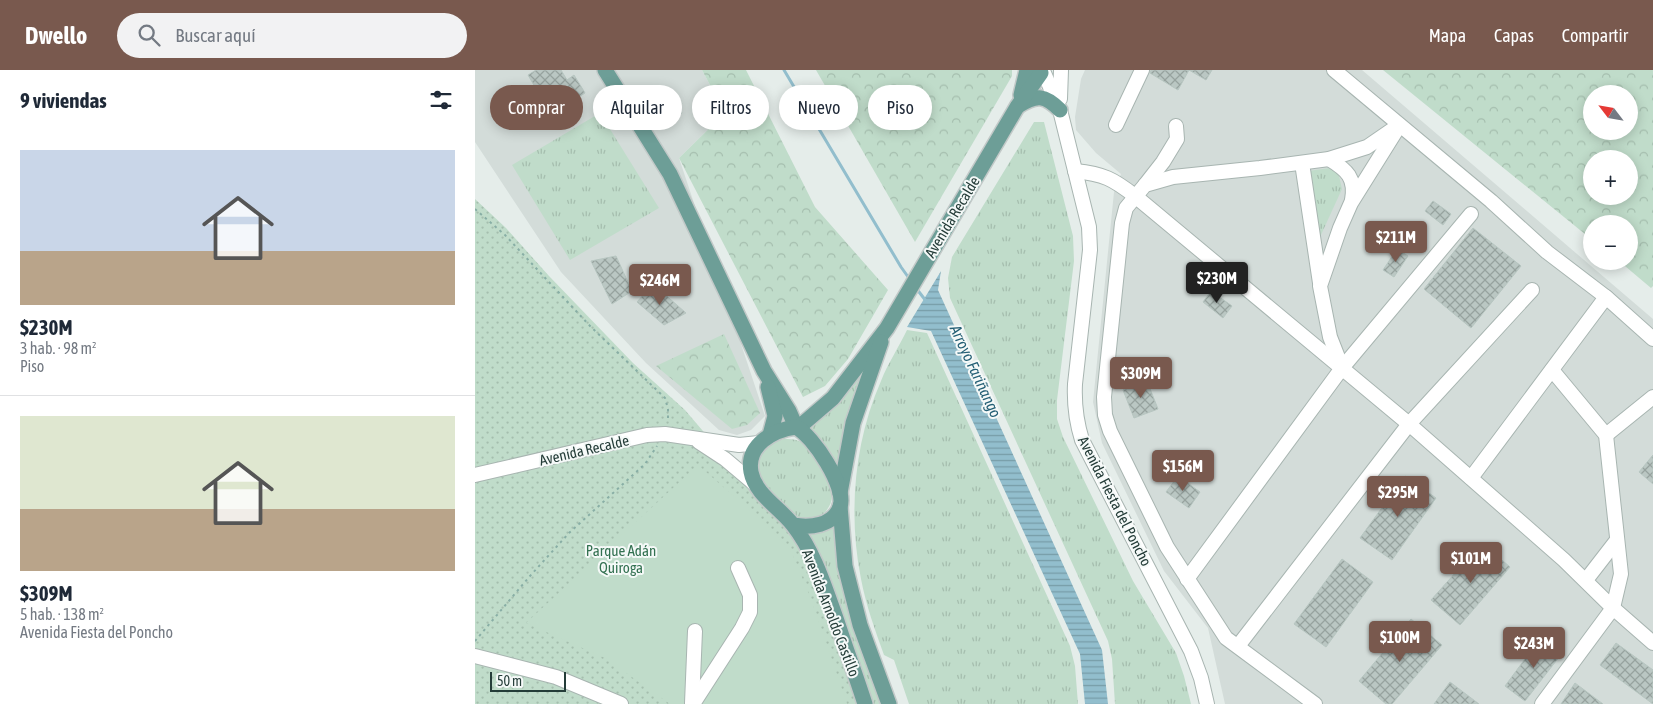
<!DOCTYPE html>
<html lang="es">
<meta charset="utf-8">
<style>
:root{--surface:#fff;--page:#f2f2f3;--text:#1f2937;--muted:#747a83;--line:#e0e1e3;--accent:#79594e}
body{margin:0;font-family:"Asap Condensed",sans-serif;background:var(--page);color:var(--text);height:100vh;display:flex;flex-direction:column;font-size:19px;white-space:nowrap}
*{box-sizing:border-box;margin:0}
p{font-size:16px;color:var(--muted)}
.icon{flex:none;width:28px;height:28px;fill:none;stroke:currentColor;stroke-width:2;stroke-linecap:round;stroke-linejoin:round}
.map{position:relative;flex:1;overflow:hidden}
.drawer{display:flex;flex-direction:column;background:var(--surface);width:475px}
.drawer>*{flex:none}
.hud{position:absolute;left:15px;top:15px;width:475px;height:45px;display:flex;gap:10px}
.needle{width:32px;rotate:301deg}
.buttons{position:absolute;left:1108px;top:15px;display:grid;gap:10px}
.buttons a{display:grid;place-items:center;width:55px;height:55px;border-radius:50%;background:var(--surface);box-shadow:0 2px 12px #0003;font-size:25px}
.scale{position:absolute;left:15px;bottom:12px;width:76px;box-sizing:border-box;padding-left:5px;border:2px solid #253d39;border-top:0;font-size:14px;line-height:18px;white-space:nowrap;color:#253d39;-webkit-text-stroke:4px #f5f9f8;paint-order:stroke}
.price{position:absolute;translate:-50% -42px;padding:0 11px;border-radius:5px;background:var(--accent);color:#fff;font-size:16px;line-height:32px;filter:drop-shadow(0 1px 2px #0008)}
.price::after{content:'';position:absolute;left:50%;top:30px;width:15px;height:11px;margin-left:-8px;background:inherit;clip-path:polygon(0 0,100% 0,50% 100%)}
.price.active{background:#222;color:#fff}
ul{padding:0;list-style:none}
li{display:grid;align-content:center;gap:10px;height:265px;padding:0 20px}
li+li{border-top:1px solid var(--line)}
li span{display:grid;place-items:center;height:155px;border-radius:0px;color:#555}
li>.icon{margin-inline-start:auto}
span .icon{width:90px;height:90px;fill:#fffc;stroke-width:1}
li b{font-size:21px}
h2{display:flex;justify-content:space-between;align-items:center;height:60px;padding:0 20px;font-size:21px}
.pill{padding:0 18px;border-radius:22px;background:var(--surface);box-shadow:0 2px 12px #0003;font-size:18px;line-height:45px}
.pill.active{background:var(--accent);color:#fff}
header{display:flex;align-items:center;gap:30px;box-sizing:border-box;height:70px;padding:0 25px;background:var(--accent);color:#fff}
header strong{font-size:24px}
nav{display:flex;gap:28px;margin-inline-start:auto;font-size:18px}
.search{width:350px;height:45px;background:var(--page);display:flex;align-items:center;gap:12px;box-sizing:border-box;padding:0 18px;border-radius:28px;color:var(--muted);font-size:19px}
main{display:flex;flex:1;min-height:0}
.map>svg:first-child{display:block}
</style>
<header>
<strong>Dwello</strong>
<div class="search"><svg class="icon" aria-label="search" viewBox="0 0 24 24"><circle cx="10" cy="10" r="6"/><path d="M15 15l6 6"/></svg>Buscar aquí</div>
<nav><a>Mapa</a><a>Capas</a><a>Compartir</a></nav>
</header>
<main>
<section class="drawer">
<h2>9 viviendas<svg class="icon" aria-label="filters" viewBox="0 0 24 24"><path d="M4 7h16M4 17h16"/><circle cx="9" cy="7" r="2"/><circle cx="15" cy="17" r="2"/></svg></h2>
<ul>
<li><span style="background:linear-gradient(#c9d6e8 65%,#b9a48a 0)"><svg class="icon" aria-label="home" viewBox="0 0 24 24"><path d="M3 11l9-7 9 7M6 9v11h12V9"/></svg></span><div><b>$230M</b><p>3 hab. · 98 m²</p><p>Piso</p></div></li>
<li><span style="background:linear-gradient(#dfe7d0 60%,#b9a48a 0)"><svg class="icon" aria-label="home" viewBox="0 0 24 24"><path d="M3 11l9-7 9 7M6 9v11h12V9"/></svg></span><div><b>$309M</b><p>5 hab. · 138 m²</p><p>Avenida Fiesta del Poncho</p></div></li>
</ul>
</section>
<div class="map">
<svg width="1178" height="634" viewBox="0 0 1178 634">
<defs>
<pattern id="grass-tufts" width="24" height="20" patternUnits="userSpaceOnUse" patternTransform="scale(1.25)"><rect width="24" height="20" fill="#c0dcca"/><path d="M3 7l-1-3M5 7V3M7 7l1-3M15 17l-1-3M17 17v-4M19 17l1-3" fill="none" stroke="#a5beae"/></pattern>
<pattern id="forest-crowns" width="20" height="18" patternUnits="userSpaceOnUse" patternTransform="scale(1.25)"><rect width="20" height="18" fill="#c0dcca"/><path d="M2 6a3 3 0 1 1 6 0M12 15a3 3 0 1 1 6 0" fill="none" stroke="#a5beae"/></pattern>
<pattern id="park-dots" width="8" height="8" patternUnits="userSpaceOnUse" patternTransform="scale(1.25)"><rect width="8" height="8" fill="#c0dcca"/><path d="M2 2h.1M6 6h.1" fill="none" stroke="#a5beae" stroke-width="1.8" stroke-linecap="round"/></pattern>
<pattern id="water-rules" width="6" height="5" patternUnits="userSpaceOnUse" patternTransform="scale(1.25)"><rect width="6" height="5" fill="#92becd"/><path d="M0 2.5h6" fill="none" stroke="#779ca7"/></pattern>
<pattern id="building-cross-hatch" width="8" height="8" patternUnits="userSpaceOnUse" patternTransform="scale(1.25)"><rect width="8" height="8" fill="#bac7c3"/><path d="M0 0l8 8M0 8l8-8" fill="none" stroke="#97a39f"/></pattern>
</defs>
<rect width="100%" height="100%" fill="#e5edea"/>
<g fill="#d3dcd9">
<polygon points="0,0 227,0 250,43 204,88 290,346 276,360 262,365 244,360 171,293 86,202 0,72"/>
<polygon points="610,0 887,0 1178,249 1178,634 750,634 733,558 689,501 627,373 618,332 639,122 646,104 621,83 601,60 600,47 606,9"/>
</g>
<g fill="url(#grass-tufts)">
<polygon points="125,43 184,138 95,190 37,95"/>
<polygon points="559,52 569,52 598,166 599,191 582,330 582,349 588,367 658,511 701,583 709,606 716,634 640,634 637,589 633,571 475,228 473,208 477,187"/>
<polygon points="862,97 867,119 845,167 833,101"/>
<path d="M432,260L452,263L595,576L600,596L603,634H434L419,590L409,585C400,560 391,535 386,509C373,444 379,372 406,311C413,293 424,277 432,260Z"/>
<polygon points="390,296 372,351 362,400 344,368 333,356"/>
<path d="M309,369C314,369 319,369 324,371C337,378 356,412 357,426C357,434 352,441 346,446C339,451 328,452 321,447C316,444 311,438 307,434C302,429 294,424 290,418C275,396 283,375 309,369Z"/>
<polygon points="360,455 368,520 379,560 388,580 405,634 396,634 334,466 334,464 342,463"/>
</g>
<g fill="url(#forest-crowns)" fill-rule="evenodd">
<polygon points="227,0 271,0 340,137 413,220 373,289 350,316 328,327 204,88 250,43"/>
<polygon points="341,0 537,0 537,6 440,172"/>
<path d="M908,0H1178V216L1176,218L1144,191H1154V154H1116V169ZM1116,24H1154V61H1116ZM1116,89H1154V126H1116Z"/>
<polygon points="249,264 285,343 272,355 257,359 181,296"/>
</g>
<polygon fill="url(#park-dots)" points="0,129 31,158 74,206 158,293 210,340 326,476 344,521 383,634 0,634"/>
<polygon fill="#c0dcca" points="223,395 292,455 317,483 336,529 372,634 195,634 130,588 51,553"/>
<polygon fill="url(#water-rules)" points="466,201 463,220 627,580 633,634 610,634 605,584 456,261 432,257"/>
<g fill="none" stroke-linecap="round" stroke-linejoin="round">
<g stroke="#92becd" stroke-width="3">
<polyline points="309,0 426,197 436,211"/>
<polyline points="441,218 451,231"/>
</g>
</g>
<g fill="url(#building-cross-hatch)" stroke="#b7c6c1">
<polygon points="61,0 86,0 92,10 99,5 110,23 76,44 53,5"/>
<polygon points="676,0 714,0 703,20 675,3"/>
<polygon points="714,0 737,0 731,10"/>
<polygon points="200,21 207,34 203,36 207,43 196,50 191,42 187,43 181,30"/>
<polygon points="958,131 976,144 968,155 950,141"/>
<polygon points="998,158 1046,196 996,258 949,219"/>
<polygon points="922,179 933,186 919,207 908,200"/>
<polygon points="141,186 157,221 137,234 116,191"/>
<polygon points="178,214 211,243 189,255 162,232"/>
<polygon points="736,221 757,236 748,248 728,232"/>
<polygon points="672,311 683,339 659,348 648,320"/>
<polygon points="1178,385 1178,414 1164,402"/>
<polygon points="703,406 725,422 714,438 691,422"/>
<polygon points="930,406 961,428 917,490 885,468"/>
<polygon points="1007,473 1035,497 985,555 956,530"/>
<polygon points="867,489 898,512 851,577 819,554"/>
<polygon points="936,549 967,575 917,634 911,634 884,611"/>
<polygon points="1067,566 1088,582 1050,631 1030,616"/>
<polygon points="1141,573 1178,600 1178,634 1125,595"/>
<polygon points="975,612 1004,634 959,634"/>
<polygon points="1100,613 1128,634 1086,634"/>
</g>
<g fill="none" stroke-linecap="round" stroke-linejoin="round">
<defs>
<g id="minor">
<polyline points="859,0 1016,131 1072,182 1131,227 1178,269"/>
<path d="M569,3L585,40L614,157L615,180L600,314C599,335 601,351 607,370L716,581L726,608L732,634"/>
<polyline points="585,29 586,0"/>
<polyline points="641,55 667,0"/>
<path d="M854,89C872,100 881,108 877,130"/>
<polyline points="827,93 845,213"/>
<path d="M600,101C629,104 638,109 660,126L934,354L1089,490L1138,538L1178,573"/>
<polyline points="670,115 688,92 702,69 701,56"/>
<polyline points="866,295 855,267 845,216 865,158 876,133 921,61"/>
<polyline points="1131,365 1178,327"/>
<polyline points="224,372 250,389 282,416"/>
<polyline points="0,405 172,365 190,364 264,375 284,373"/>
<polyline points="996,408 1131,227"/>
<polyline points="712,509 867,298 996,144"/>
<polyline points="1111,510 1142,470"/>
<polyline points="763,576 934,354 1057,220"/>
<polyline points="0,586 81,607 146,634"/>
<polyline points="217,633 220,561"/>
<polyline points="218,634 267,558 275,542 275,525 263,498"/>
<polyline points="840,634 751,568 692,477 635,361 630,345 629,327 647,153 651,138 670,115 698,107 785,98 854,89 892,77 924,55"/>
<polyline points="1067,634 1138,538 1146,504 1131,365 1077,300"/>
</g>
<g id="major">
<polyline points="130,0 195,104 289,301 314,341 321,357"/>
<polyline points="546,25 552,0"/>
<path d="M543,36C562,24 570,25 585,40"/>
<polyline points="293,317 300,346 295,365"/>
<polyline points="323,358 358,328 412,258 542,37 566,3"/>
<polyline points="365,423 378,353 406,272"/>
<polyline points="365,436 370,496 385,555 414,634"/>
<path d="M318,455C335,458 358,456 365,437C372,417 338,366 321,357C298,360 271,375 276,402C280,424 305,438 318,455C340,483 350,518 362,551C371,579 381,606 390,634"/>
</g>
</defs>
<use href="#minor" stroke="#a8b5b1" stroke-width="16"/>
<use href="#major" stroke="#c2c9c8" stroke-width="18"/>
<g stroke="#88aea5" stroke-width="2" stroke-dasharray="2.5 4" stroke-linecap="butt">
<polyline points="0,139 30,165 116,257 190,328 193,339 193,352"/>
<polyline points="0,571 55,506 94,463 170,394 182,376"/>
</g>
<use href="#minor" stroke="#fff" stroke-width="14"/>
<use href="#major" stroke="#6d9e97" stroke-width="15"/>
</g>
<g text-anchor="middle" dominant-baseline="central" stroke-width="4" stroke-linejoin="round" paint-order="stroke">
<g font-size="15" fill="#253d39" stroke="#f5f9f8">
<text transform="translate(477 147) rotate(-59)">Avenida Recalde</text>
<text transform="translate(109 380) rotate(-13)">Avenida Recalde</text>
<text transform="translate(640 431) rotate(63)">Avenida Fiesta del Poncho</text>
<text transform="translate(356 543) rotate(69)">Avenida Arnoldo Castillo</text>
</g>
<g font-size="15" fill="#337151" stroke="#f5f9f8">
<text x="146" y="480">Parque Adán<tspan x="146" dy="17">Quiroga</tspan></text>
</g>
<g font-size="16" font-style="italic" fill="#245f75" stroke="#f5f9f8">
<text transform="translate(501 301) rotate(65)">Arroyo Fariñango</text>
</g>
</g>
</svg>
<div class="buttons">
<a><svg class="needle" viewBox="-14 -14 28 28"><path d="M0-13l5 13h-10z" fill="#e53935"/><path d="M0 13l5-13h-10z" fill="#747a83"/></svg></a>
<a>+</a>
<a>−</a>
</div>
<div class="scale">50 m</div>
<b class="price" style="left:921px;top:193px">$211M</b>
<b class="price active" style="left:742px;top:234px">$230M</b>
<b class="price" style="left:185px;top:236px">$246M</b>
<b class="price" style="left:666px;top:329px">$309M</b>
<b class="price" style="left:708px;top:422px">$156M</b>
<b class="price" style="left:923px;top:448px">$295M</b>
<b class="price" style="left:996px;top:514px">$101M</b>
<b class="price" style="left:925px;top:593px">$100M</b>
<b class="price" style="left:1059px;top:599px">$243M</b>
<div class="hud">
<a class="pill active">Comprar</a>
<a class="pill">Alquilar</a>
<a class="pill">Filtros</a>
<a class="pill">Nuevo</a>
<a class="pill">Piso</a>
</div>
</div>
</main>
